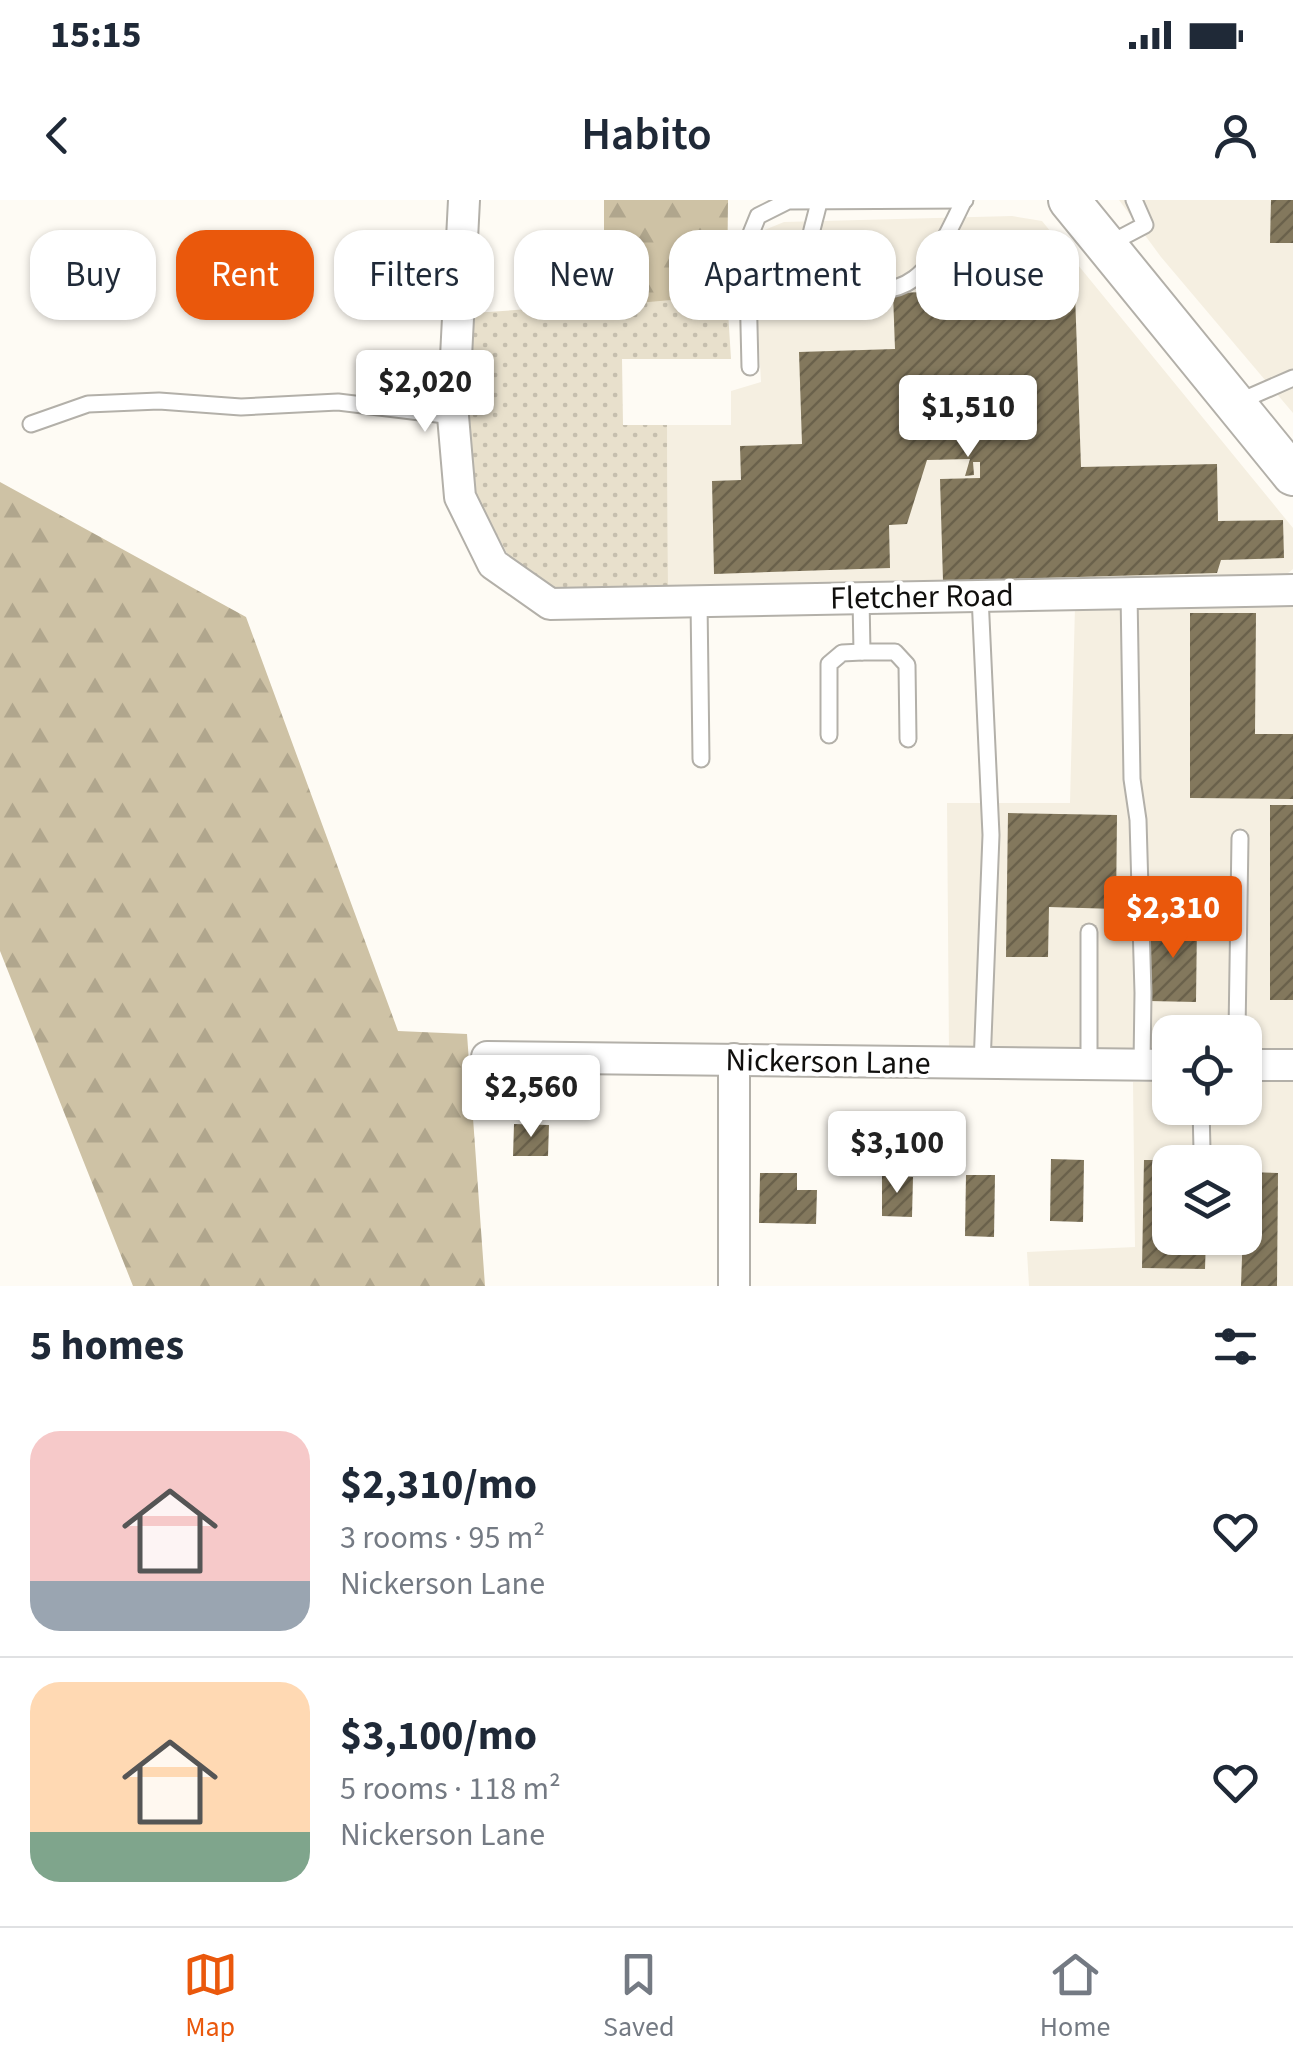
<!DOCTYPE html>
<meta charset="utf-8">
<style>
:root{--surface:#fff;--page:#f6f6f7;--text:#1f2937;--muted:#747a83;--line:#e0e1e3;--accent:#ea580c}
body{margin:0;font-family:"Source Sans 3",sans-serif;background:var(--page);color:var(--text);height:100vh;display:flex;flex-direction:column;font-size:38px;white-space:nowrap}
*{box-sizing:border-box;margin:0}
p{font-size:32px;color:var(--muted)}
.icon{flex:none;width:55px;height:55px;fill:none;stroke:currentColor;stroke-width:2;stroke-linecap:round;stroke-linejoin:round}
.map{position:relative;height:1086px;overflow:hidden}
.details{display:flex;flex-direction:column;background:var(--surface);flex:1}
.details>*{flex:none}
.hud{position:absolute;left:30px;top:30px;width:1235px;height:90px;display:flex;gap:20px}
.controls{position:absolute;left:1152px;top:815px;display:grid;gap:20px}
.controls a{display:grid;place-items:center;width:110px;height:110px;border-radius:20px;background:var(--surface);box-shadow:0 2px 8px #0004;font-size:50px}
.price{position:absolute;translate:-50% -85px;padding:0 22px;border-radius:10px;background:#fff;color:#222;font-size:32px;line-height:65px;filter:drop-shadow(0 2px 5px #0008)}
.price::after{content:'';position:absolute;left:50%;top:60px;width:30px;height:22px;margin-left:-15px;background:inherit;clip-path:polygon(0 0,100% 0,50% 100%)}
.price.on{background:var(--accent);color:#fff}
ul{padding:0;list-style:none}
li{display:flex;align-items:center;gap:30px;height:250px;padding:0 30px}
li+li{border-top:2px solid var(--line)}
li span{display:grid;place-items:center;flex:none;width:280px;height:200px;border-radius:30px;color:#555}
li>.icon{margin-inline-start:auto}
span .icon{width:120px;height:120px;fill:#fffc;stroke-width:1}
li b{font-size:42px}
h2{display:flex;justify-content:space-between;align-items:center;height:120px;padding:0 30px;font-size:42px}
.tag{padding:0 35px;border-radius:30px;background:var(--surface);box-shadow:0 2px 8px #0004;font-size:35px;line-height:90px}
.tag.on{background:var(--accent);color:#fff}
.status{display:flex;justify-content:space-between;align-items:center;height:70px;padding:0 50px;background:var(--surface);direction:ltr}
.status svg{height:28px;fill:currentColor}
header{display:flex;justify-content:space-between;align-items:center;height:130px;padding:0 30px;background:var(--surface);font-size:45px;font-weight:600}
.tab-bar{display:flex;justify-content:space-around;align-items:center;height:140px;border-top:2px solid var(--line);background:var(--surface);font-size:28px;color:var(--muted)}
.tab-bar a{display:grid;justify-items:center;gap:5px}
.tab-bar .on{color:var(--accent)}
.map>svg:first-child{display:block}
</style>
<div class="status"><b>15:15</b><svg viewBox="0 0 49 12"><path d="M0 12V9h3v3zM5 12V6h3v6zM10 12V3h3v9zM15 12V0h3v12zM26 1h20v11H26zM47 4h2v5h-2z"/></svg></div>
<header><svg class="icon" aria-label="back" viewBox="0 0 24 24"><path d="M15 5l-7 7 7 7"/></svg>Habito<svg class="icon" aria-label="person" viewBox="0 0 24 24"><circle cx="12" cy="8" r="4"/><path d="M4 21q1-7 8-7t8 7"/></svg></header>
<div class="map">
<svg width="1293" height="1086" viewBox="0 0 1293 1086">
<defs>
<pattern id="grass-dots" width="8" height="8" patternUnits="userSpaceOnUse" patternTransform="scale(2.5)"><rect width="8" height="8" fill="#e8e0cc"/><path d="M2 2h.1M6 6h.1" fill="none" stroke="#c6bfae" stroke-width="1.8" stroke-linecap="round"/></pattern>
<pattern id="forest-firs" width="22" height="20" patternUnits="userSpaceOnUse" patternTransform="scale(2.5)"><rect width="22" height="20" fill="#cec2a5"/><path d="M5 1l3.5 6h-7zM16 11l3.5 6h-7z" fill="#b0a68d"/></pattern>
<pattern id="building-hatch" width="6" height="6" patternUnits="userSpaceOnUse" patternTransform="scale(2.5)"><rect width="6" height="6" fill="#83785d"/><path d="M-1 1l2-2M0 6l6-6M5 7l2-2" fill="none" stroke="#6a614b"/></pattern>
</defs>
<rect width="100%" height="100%" fill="#fefbf4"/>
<g fill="#f5efe1" fill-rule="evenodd">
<polygon points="1119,0 1293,0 1293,213 1161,57"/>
<polygon points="1012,16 1042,21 1293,328 1293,369 1282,378 668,388 667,225 731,225 731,191 761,182 754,51 762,31 784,22"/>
<polygon points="1293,398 1293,850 1245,850 1245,832 1170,832 1170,851 949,852 947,603 1070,603 1075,406"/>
<path d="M1245,881H1293V1086H1029L1027,1052L1135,1047L1133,882H1170V908H1245ZM1170,962H1245V1038H1170Z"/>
</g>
<polygon fill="url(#grass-dots)" points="727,95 731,159 622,159 623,225 667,225 668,388 551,388 512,363 476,294 465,206 473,113"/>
<g fill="url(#forest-firs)">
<polygon points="604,0 728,0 727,95 604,106"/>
<polygon points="0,282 246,417 398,831 467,834 485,1086 133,1086 0,751"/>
</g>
<g fill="url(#building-hatch)">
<polygon points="1271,0 1293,0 1293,43 1270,43"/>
<polygon points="1059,88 1075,93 1081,267 1217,264 1218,321 1283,320 1284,358 1221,360 1217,373 943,381 940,279 980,278 980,262 973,262 974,275 965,276 970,259 927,260 907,324 889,325 890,368 714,374 712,281 741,280 740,246 802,244 799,152 895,149 893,93"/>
<polygon points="1190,413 1256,413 1255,534 1293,534 1293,599 1190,598"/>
<rect x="1270" y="605" width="23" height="195"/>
<polygon points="1008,613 1117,615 1116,709 1049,707 1048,757 1006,757"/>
<polygon points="1150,721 1197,722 1196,802 1149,801"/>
<polygon points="514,924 549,925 548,956 513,956"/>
<polygon points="1051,959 1084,960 1083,1022 1050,1021"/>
<polygon points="1144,960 1170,960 1170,1038 1206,1038 1205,1069 1142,1068"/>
<polygon points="1245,972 1278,973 1277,1086 1241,1086"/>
<polygon points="760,973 797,973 797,990 817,990 816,1024 759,1023"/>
<polygon points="966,975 995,975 994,1037 965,1036"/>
<polygon points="882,976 913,977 912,1017 882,1016"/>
</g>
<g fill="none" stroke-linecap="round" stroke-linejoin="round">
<defs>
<g id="lane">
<path d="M819,2C810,42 800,51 826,86C915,104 928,75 963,2"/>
<polyline points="1107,45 1145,25 1134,0"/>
<polyline points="750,167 747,43 758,16 788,1 965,0"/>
<polyline points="1238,202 1293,178"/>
<polyline points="31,224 88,204 159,201 241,207 338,202 453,216"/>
<polyline points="1129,393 1132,579 1138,620 1143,793 1142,865"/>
<polyline points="980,396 991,635 982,865"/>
<polyline points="861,398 862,452 895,452 907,465 908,539"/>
<polyline points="699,401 701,559"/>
<polyline points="829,535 829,464 842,453 862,452"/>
<polyline points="1237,832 1240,638"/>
<polyline points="1089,865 1089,732"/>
<polyline points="1201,908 1202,950"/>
</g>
<g id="street">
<polyline points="464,0 453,216 460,297 493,364 550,404 1293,390"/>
<polyline points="487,857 1170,865"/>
<polyline points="734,859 734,1086"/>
<polyline points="1245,865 1293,865"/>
</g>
<polyline id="secondary" points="1069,0 1293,275"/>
</defs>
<use href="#lane" stroke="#b3b0a9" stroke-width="19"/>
<use href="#street" stroke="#b3b0a9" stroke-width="34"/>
<use href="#secondary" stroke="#b3b0a9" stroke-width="44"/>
<use href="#lane" stroke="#fff" stroke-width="15"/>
<use href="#street" stroke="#fff" stroke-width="30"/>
<use href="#secondary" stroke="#fff" stroke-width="40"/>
</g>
<g text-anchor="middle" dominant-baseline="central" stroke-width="8" stroke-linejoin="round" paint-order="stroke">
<g font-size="32" fill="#100f0d" stroke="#fff">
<text transform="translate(922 397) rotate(-1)">Fletcher Road</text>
<text transform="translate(828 862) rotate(1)">Nickerson Lane</text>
</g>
</g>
</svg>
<div class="controls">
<a><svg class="icon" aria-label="locate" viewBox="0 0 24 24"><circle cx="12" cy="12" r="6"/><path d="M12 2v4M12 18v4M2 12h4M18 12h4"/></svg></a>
<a><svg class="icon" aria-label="layers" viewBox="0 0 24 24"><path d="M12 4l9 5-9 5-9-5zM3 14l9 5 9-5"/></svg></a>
</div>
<b class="price" style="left:425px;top:235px">$2,020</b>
<b class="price" style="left:968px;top:260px">$1,510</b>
<b class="price on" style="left:1173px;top:761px">$2,310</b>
<b class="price" style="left:531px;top:940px">$2,560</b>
<b class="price" style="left:897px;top:996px">$3,100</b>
<div class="hud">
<a class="tag">Buy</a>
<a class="tag on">Rent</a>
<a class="tag">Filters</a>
<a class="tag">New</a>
<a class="tag">Apartment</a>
<a class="tag">House</a>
</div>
</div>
<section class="details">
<h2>5 homes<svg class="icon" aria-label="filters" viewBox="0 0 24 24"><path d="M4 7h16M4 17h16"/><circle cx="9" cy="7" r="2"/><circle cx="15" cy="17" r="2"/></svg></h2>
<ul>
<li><span style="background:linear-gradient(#f6c9c9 75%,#9aa5b1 0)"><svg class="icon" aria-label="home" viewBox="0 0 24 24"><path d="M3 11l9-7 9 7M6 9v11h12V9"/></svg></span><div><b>$2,310/mo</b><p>3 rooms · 95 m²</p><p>Nickerson Lane</p></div><svg class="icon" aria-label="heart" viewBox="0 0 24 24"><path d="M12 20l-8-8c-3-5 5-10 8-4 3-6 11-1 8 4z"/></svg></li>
<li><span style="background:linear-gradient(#ffd9b3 75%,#7fa58c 0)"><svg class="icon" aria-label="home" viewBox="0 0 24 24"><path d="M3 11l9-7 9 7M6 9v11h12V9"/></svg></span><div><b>$3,100/mo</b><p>5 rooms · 118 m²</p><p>Nickerson Lane</p></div><svg class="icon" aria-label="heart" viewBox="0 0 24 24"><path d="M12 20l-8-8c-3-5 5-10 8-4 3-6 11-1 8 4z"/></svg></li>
</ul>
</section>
<nav class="tab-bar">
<a class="on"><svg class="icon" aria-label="map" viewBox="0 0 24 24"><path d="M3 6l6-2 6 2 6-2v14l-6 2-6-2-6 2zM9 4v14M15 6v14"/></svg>Map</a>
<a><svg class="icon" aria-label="saved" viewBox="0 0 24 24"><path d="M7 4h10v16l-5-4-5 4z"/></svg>Saved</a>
<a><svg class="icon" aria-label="home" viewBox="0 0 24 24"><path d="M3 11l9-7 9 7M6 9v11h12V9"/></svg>Home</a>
</nav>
